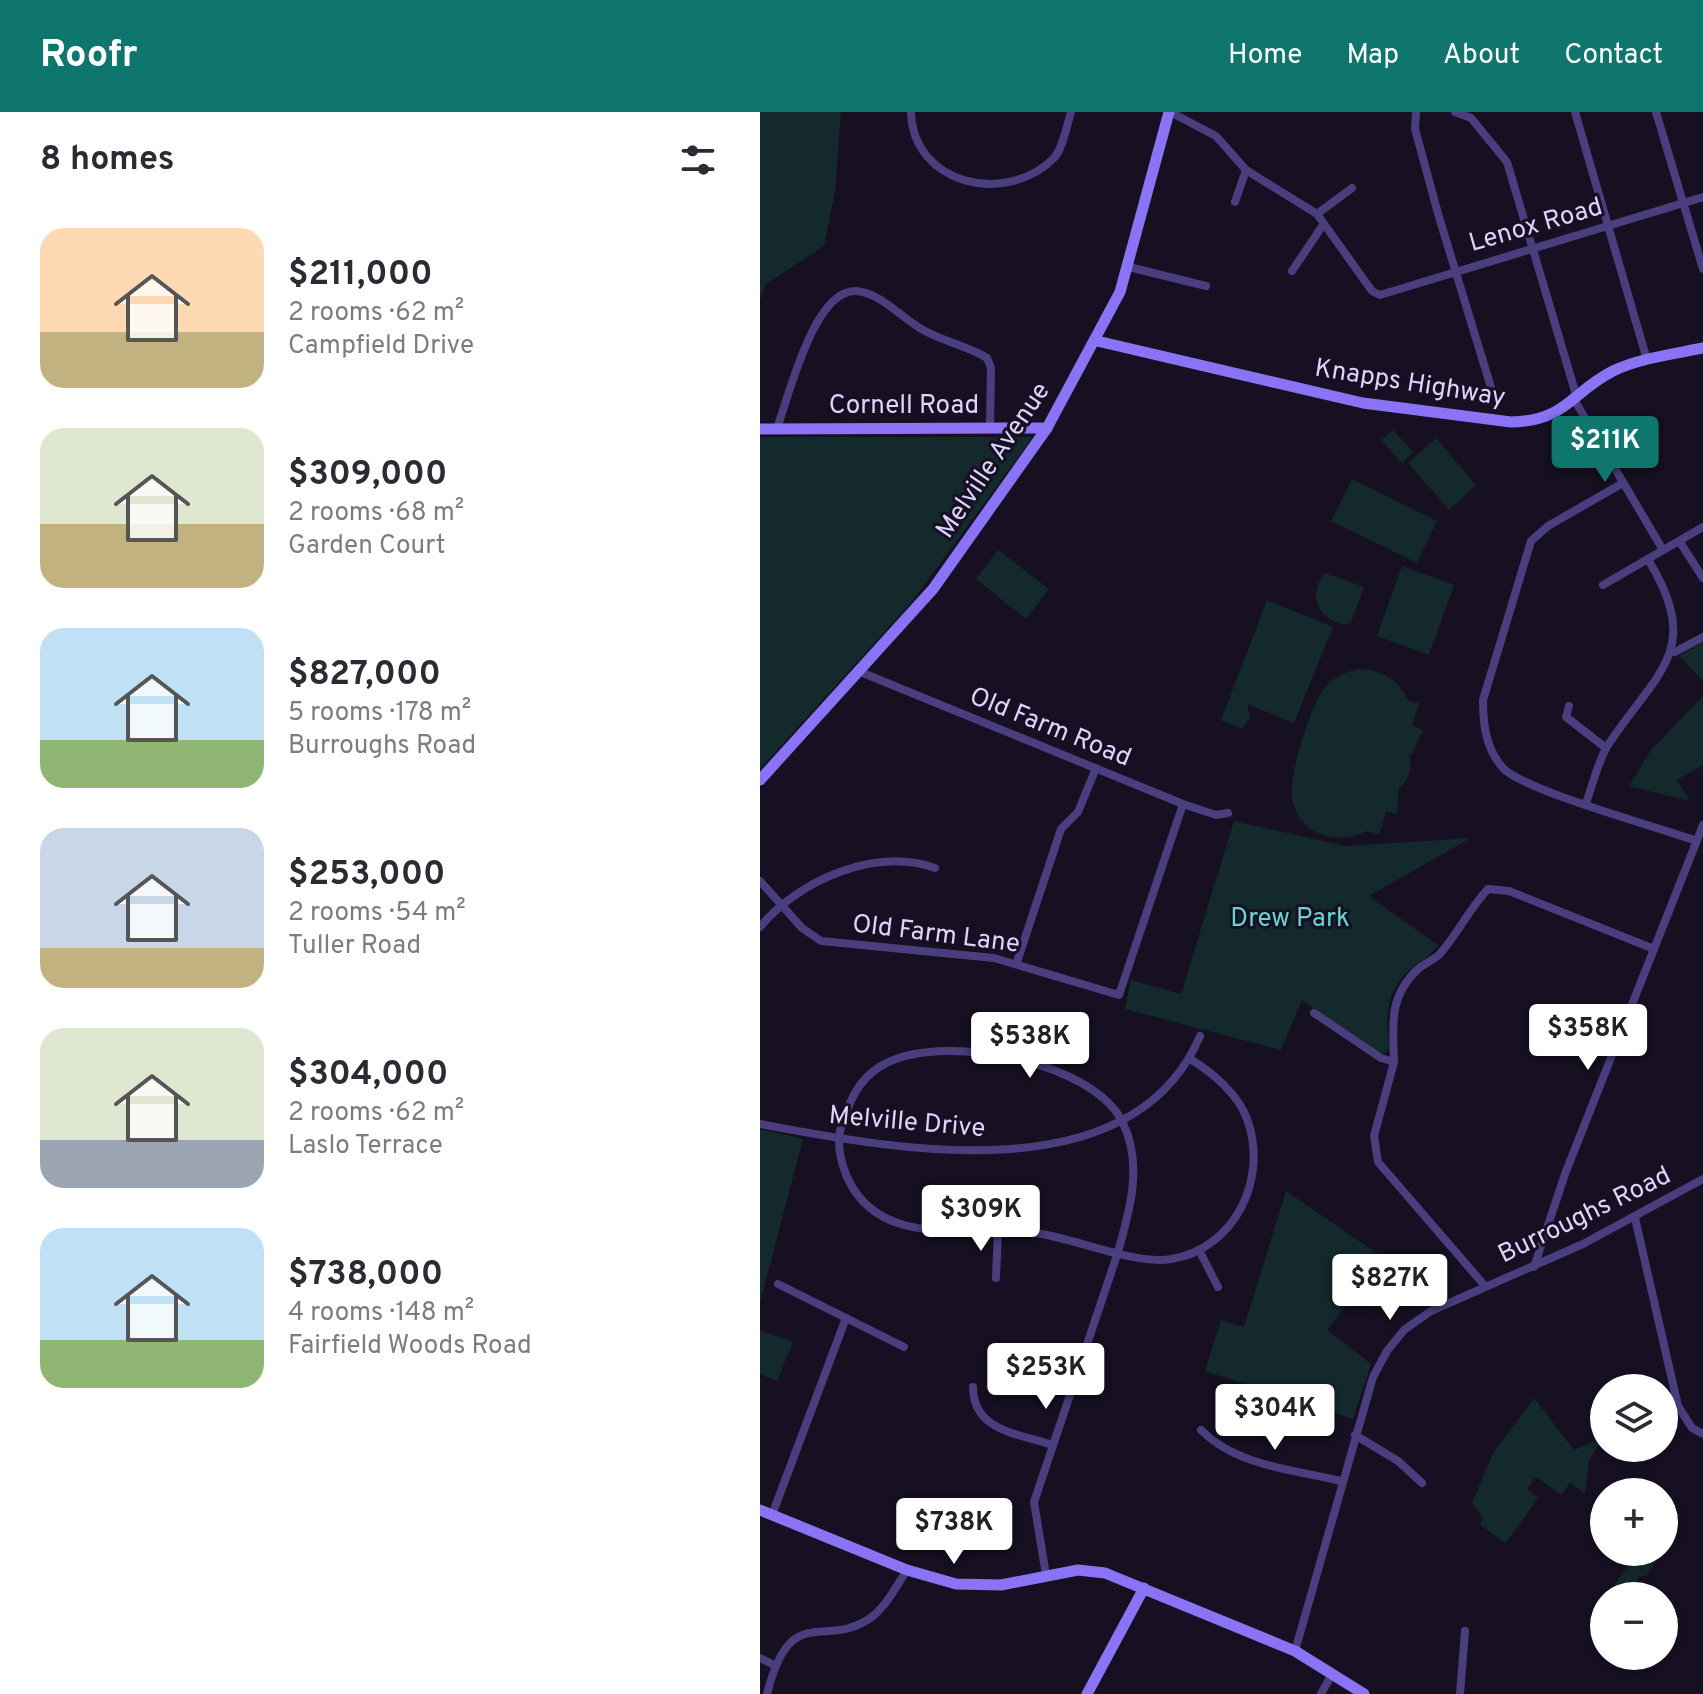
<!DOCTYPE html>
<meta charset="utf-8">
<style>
:root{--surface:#fff;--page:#f7f7f7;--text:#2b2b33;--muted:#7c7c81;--accent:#0f766e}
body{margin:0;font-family:Overpass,sans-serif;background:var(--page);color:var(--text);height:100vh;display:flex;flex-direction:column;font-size:30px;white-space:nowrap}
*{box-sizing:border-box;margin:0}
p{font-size:26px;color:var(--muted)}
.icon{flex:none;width:44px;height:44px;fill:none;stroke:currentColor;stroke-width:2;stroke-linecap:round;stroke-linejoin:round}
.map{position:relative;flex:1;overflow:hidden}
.side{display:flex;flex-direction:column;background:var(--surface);width:760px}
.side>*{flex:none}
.buttons{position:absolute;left:830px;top:1262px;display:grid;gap:16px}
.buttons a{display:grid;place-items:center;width:88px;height:88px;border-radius:50%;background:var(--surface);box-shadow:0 4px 12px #0003;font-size:40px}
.price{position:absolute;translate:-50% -68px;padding:0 18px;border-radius:8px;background:#fff;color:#222;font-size:26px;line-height:52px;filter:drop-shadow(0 2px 4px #0008)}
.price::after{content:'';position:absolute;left:50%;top:48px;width:24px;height:18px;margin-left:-12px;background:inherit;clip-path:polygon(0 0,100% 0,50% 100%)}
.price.selected{background:var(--accent);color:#fff}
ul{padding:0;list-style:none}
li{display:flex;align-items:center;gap:24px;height:200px;padding:0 40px}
li span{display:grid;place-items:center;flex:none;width:224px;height:160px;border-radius:24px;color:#555}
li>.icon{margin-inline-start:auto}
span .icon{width:96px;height:96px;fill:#fffc;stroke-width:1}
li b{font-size:34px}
h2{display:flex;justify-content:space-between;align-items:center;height:96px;padding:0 40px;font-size:34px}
header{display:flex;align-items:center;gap:48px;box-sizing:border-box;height:112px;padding:0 40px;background:var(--accent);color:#fff}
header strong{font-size:38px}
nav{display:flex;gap:44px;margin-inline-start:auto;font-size:28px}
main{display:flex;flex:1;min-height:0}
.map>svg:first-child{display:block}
</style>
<header>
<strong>Roofr</strong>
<nav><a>Home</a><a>Map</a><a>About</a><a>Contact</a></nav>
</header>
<main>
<section class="side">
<h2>8 homes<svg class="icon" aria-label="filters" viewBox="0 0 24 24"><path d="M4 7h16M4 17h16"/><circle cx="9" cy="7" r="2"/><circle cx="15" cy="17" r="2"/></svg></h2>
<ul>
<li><span style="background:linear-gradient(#ffd9b3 65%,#c2b280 0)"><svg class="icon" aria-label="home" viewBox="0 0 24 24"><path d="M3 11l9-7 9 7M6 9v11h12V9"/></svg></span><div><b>$211,000</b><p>2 rooms · 62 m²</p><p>Campfield Drive</p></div></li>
<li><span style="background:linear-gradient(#dfe7d0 60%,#c2b280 0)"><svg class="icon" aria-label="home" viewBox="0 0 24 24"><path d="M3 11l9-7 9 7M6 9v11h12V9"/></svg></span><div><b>$309,000</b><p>2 rooms · 68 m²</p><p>Garden Court</p></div></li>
<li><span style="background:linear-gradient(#bfe0f5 70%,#8fb573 0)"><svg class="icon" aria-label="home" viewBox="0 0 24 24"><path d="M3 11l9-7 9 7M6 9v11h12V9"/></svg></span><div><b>$827,000</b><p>5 rooms · 178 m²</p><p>Burroughs Road</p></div></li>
<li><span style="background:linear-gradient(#c9d6e8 75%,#c2b280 0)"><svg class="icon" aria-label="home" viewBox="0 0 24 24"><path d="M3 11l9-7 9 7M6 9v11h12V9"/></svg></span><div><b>$253,000</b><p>2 rooms · 54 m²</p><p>Tuller Road</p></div></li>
<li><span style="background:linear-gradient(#dfe7d0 70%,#9aa5b1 0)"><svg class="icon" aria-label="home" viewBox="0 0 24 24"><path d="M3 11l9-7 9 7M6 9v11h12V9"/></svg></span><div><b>$304,000</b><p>2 rooms · 62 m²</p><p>Laslo Terrace</p></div></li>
<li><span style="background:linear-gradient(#bfe0f5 70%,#8fb573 0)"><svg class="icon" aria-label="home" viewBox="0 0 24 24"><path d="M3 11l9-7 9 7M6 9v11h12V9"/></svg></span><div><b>$738,000</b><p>4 rooms · 148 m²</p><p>Fairfield Woods Road</p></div></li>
</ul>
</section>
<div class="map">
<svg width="943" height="1582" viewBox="0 0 943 1582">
<rect width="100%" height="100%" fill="#161022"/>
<g fill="#13292c">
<polygon points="0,0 81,0 75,80 64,134 6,172 0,187"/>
<polygon points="633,318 653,340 642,351 621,328"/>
<polygon points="0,325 273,325 151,491 0,657"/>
<polygon points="676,326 716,373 689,398 648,351"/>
<polygon points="592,367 677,409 657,451 571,409"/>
<polygon points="238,438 289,477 266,507 216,467"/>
<polygon points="642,454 694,473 669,543 617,524"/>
<path d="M565,461L604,475L590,513C561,512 545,485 565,461Z"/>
<polygon points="507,488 573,515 534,611 487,592 490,605 482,617 461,608"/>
<polygon points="943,530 943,569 919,544"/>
<path d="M598,557C622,558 638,567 649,589L659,591L652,614L663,618L652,642H649C653,653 649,669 639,676L637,702L626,699L619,723L607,719C576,735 537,722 532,685C529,663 551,590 566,574C575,565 585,560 598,557Z"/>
<polygon points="943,584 943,653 917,668 930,689 869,674 891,638"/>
<path d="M474,709L586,734L711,726L609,784L678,833C672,843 663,847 654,854C627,875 624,905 630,936L626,941L615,940L542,888L521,938L365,897L371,868L421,882Z"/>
<polygon points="0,1017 43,1027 0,1191"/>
<polygon points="526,1079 624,1146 567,1218 611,1252 593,1307 445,1259 461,1208 484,1215"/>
<polygon points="0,1218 33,1230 17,1269 0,1262"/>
<polygon points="774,1286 814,1338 844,1325 829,1348 825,1382 810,1371 802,1383 776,1365 767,1377 778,1386 746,1431 720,1413 723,1406 712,1391 733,1341"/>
<polygon points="878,1440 903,1440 887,1463 879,1465 871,1478 854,1473"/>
</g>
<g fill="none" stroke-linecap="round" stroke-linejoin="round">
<g stroke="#4b3e7e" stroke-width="8">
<path d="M151,0C153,73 246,94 294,46C303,36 307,13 311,0"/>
<polyline points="410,0 456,24 486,58 557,102 612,179 620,183 943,85"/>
<polyline points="656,0 655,17 679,105 733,282"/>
<polyline points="695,0 711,6 747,50 817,286"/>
<polyline points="815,0 887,248"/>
<polyline points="896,0 943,157"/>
<polyline points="475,90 486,58"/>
<polyline points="557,102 592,76"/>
<polyline points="369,155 446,174"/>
<polyline points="532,159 563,113"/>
<polyline points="815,289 903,438"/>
<path d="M17,316C29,284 54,177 96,179C122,181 143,208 165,219C185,230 208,234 227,246L231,256L230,315"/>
<path d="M863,371L788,414L771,429L723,588C723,613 726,638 744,657C767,679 897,715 934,728"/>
<polyline points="920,430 943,466"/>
<polyline points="843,473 943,415"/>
<polyline points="915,540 943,525"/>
<polyline points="98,559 423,692 456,703 468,701"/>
<polyline points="809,594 806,605 846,636"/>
<path d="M826,691C833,672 838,649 848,633C897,559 943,539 889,449"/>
<polyline points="0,769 42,816 61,829 234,846 359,883 423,692"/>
<path d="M0,815C39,768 115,735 175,756"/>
<polyline points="257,850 301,717 318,700 336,656"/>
<polyline points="554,901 621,946 634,950 614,1024 618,1050 725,1174"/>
<path d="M634,950C633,913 628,885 658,857C664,852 673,848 679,843C697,823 709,797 728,777L749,779L894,837"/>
<path d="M0,1012C133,1037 372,1084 440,924"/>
<polyline points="875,1106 918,1294 932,1316 943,1322"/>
<polyline points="439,1138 458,1175"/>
<polyline points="774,1155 805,1062 943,713"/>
<polyline points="236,1166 238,1118"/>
<polyline points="18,1172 144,1235"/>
<path d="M213,1275C213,1319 257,1321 292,1333"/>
<polyline points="904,1300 918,1294"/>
<path d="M441,1318C478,1355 533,1357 581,1369"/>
<polyline points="595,1323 638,1349 662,1371"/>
<polyline points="12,1403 86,1206"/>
<path d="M286,1463L274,1390L358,1140C370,1098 383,1053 363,1011C333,948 178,919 121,954C99,967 90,988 82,1012C76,1029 80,1048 87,1065C121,1141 215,1111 282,1122C318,1128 377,1153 411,1147C475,1137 509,1066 487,1007C478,982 452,960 430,947"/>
<polyline points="535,1539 613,1265 627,1239 644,1218 671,1199 823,1132 943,1067"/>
<polyline points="0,1546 14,1553"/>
<path d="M7,1582C31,1486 66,1540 113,1504C127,1493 137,1473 147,1458"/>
<polyline points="561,1582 572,1562"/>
<polyline points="700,1582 705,1519"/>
</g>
<g stroke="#8a73f4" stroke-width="11">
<path d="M337,229L603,291L751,310C807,309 811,280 853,259C880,246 914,242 943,236"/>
<polyline points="0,317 287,316"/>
<polyline points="0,668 173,477 287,316 360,180 409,0"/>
<polyline points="0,1398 147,1458 196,1472 241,1473 318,1458 345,1461 535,1539 604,1582"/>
<polyline points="327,1582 384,1476"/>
</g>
</g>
<g text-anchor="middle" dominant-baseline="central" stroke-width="6" stroke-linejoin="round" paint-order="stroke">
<g font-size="26" fill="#dfd4fc" stroke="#161022">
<text transform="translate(776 114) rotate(-16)">Lenox Road</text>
<text transform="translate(650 272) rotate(9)">Knapps Highway</text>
<text x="144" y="294">Cornell Road</text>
<text transform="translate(234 349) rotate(-56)">Melville Avenue</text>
<text transform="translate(290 616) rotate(22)">Old Farm Road</text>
<text transform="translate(176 823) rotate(7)">Old Farm Lane</text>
<text transform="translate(147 1011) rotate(5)">Melville Drive</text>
<text transform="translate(825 1104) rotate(-26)">Burroughs Road</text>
</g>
<g font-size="26" fill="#66d6cc" stroke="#161022">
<text x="530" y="807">Drew Park</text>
</g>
</g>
</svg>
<div class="buttons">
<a><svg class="icon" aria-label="layers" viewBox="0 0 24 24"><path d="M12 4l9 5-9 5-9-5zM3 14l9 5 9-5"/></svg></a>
<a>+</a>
<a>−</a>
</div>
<b class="price selected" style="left:845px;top:372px">$211K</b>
<b class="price" style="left:828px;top:960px">$358K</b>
<b class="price" style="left:270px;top:968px">$538K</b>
<b class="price" style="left:221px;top:1141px">$309K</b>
<b class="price" style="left:630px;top:1210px">$827K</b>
<b class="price" style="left:286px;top:1299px">$253K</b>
<b class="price" style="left:515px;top:1340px">$304K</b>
<b class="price" style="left:194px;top:1454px">$738K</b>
</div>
</main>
